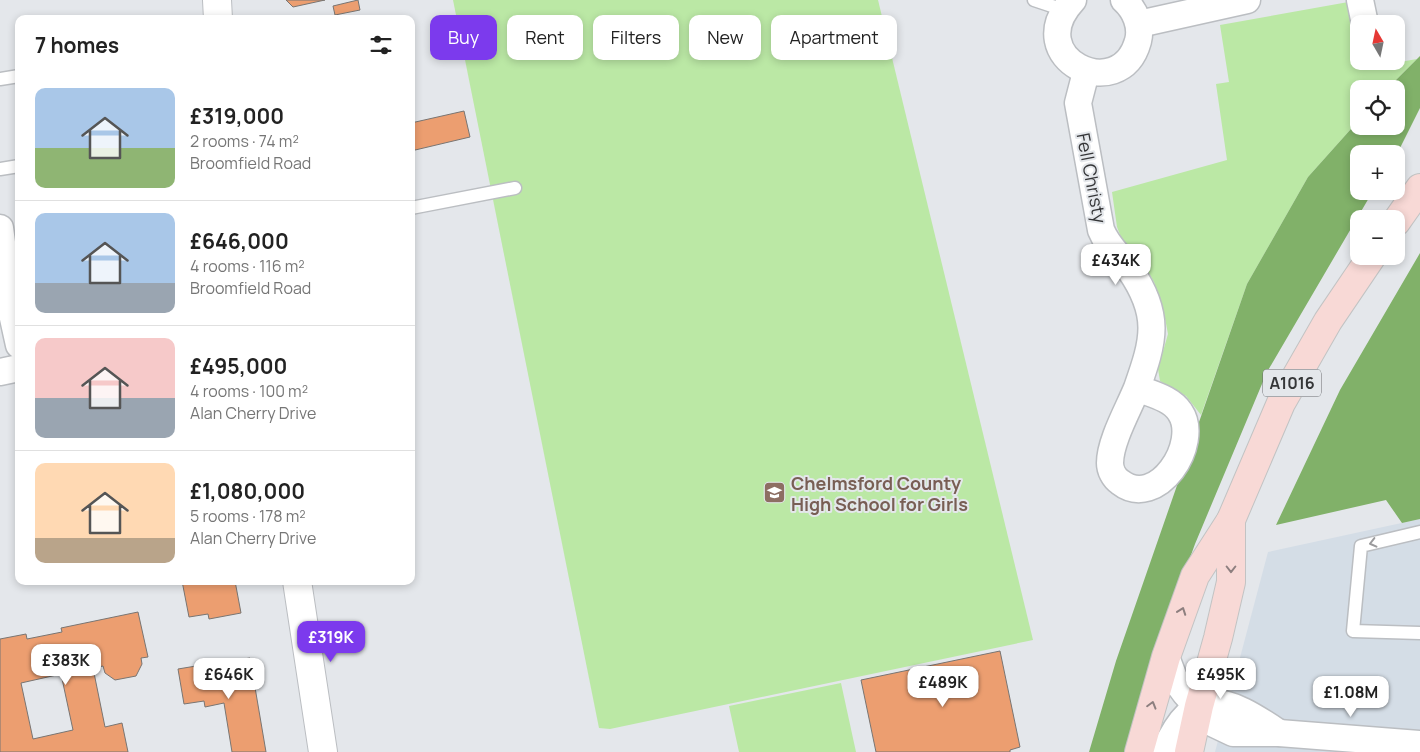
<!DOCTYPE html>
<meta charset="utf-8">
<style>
:root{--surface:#fff;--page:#f2f2f2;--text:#222;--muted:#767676;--line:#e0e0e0;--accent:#7c3aed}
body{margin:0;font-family:Manrope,sans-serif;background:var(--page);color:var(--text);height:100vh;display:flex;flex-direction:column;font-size:19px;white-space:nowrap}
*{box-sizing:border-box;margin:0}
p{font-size:16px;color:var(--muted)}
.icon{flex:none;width:28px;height:28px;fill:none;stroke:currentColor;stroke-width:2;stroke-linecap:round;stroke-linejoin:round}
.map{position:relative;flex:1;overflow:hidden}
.sheet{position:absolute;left:15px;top:15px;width:400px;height:570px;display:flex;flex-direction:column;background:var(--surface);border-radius:10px;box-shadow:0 2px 8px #0003}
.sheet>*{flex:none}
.guide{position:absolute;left:430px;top:15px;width:475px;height:45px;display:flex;gap:10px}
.needle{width:32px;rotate:351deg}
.fabs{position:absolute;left:1350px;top:15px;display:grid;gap:10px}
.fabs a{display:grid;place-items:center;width:55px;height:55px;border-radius:10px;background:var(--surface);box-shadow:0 2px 8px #0003;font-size:25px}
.price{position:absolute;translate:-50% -42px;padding:0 11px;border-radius:10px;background:#fff;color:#222;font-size:16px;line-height:32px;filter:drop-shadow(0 1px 2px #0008)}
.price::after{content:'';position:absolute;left:50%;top:30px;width:15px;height:11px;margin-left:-8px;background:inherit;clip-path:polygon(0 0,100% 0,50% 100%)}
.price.active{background:var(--accent);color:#fff}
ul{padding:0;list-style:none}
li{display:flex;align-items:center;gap:15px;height:125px;padding:0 20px}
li+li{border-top:1px solid var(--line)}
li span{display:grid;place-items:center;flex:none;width:140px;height:100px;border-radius:10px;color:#555}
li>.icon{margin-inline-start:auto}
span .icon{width:60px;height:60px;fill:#fffc;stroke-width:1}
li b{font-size:21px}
h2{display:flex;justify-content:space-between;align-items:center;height:60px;padding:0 20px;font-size:21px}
.tag{padding:0 18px;border-radius:10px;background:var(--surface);box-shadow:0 2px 8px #0003;font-size:18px;line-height:45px}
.tag.active{background:var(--accent);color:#fff}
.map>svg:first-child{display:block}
</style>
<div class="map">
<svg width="1420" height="752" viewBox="0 0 1420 752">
<rect width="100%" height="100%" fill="#e4e7eb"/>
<polygon fill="#d4dde6" points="1420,519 1420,752 1215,752 1268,552"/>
<g fill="#bbe8a5">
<polygon points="453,0 878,0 1033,640 610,729 599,728"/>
<polygon points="1354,1 1359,30 1359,61 1364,61 1365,68 1417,59 1387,89 1359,89 1359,120 1308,177 1247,284 1201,415 1186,396 1160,381 1158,369 1168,334 1164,313 1154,282 1141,260 1122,240 1117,227 1112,192 1227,160 1216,84 1229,82 1220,25"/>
<polygon points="841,683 856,752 739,752 729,706"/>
</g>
<g fill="#81b169">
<polygon points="1420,56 1420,108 1396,156 1396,154 1359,154 1359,191 1373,191 1267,372 1195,544 1156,651 1126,752 1089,752 1116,661 1247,284 1308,177 1359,120 1359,126 1396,126 1396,89 1387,89"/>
<polygon points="1420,253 1420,519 1402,523 1386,500 1276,525 1340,390"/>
</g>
<g fill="#ec9e70" stroke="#797572" fill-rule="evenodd">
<polygon points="286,0 325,0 293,7"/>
<polygon points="358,0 360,10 335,15 333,6"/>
<polygon points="464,111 470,137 411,151 411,123"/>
<polygon points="182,581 235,581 241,613 209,619 208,614 189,617"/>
<path d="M138,612L148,657L141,658L142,664L136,676L115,680L105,673L103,666L93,668L105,727L122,723L128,752H0V639L26,634L27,639L62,632L61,628ZM61,674L73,730L33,739L21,683Z"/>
<polygon points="1000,651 1020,747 1010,750 1010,752 876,752 861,680"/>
<polygon points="250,658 266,752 232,752 224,703 205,707 204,701 184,704 178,669 208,664 211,680 221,679 218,663"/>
</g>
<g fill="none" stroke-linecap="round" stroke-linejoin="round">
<defs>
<g id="service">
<polyline points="1034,0 1064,10"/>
<polyline points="0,79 19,76"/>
<polyline points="0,169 19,166"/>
<polyline points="411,208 515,188"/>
<polyline points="1420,532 1361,546 1353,631 1420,633"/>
</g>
<g id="minor">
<path d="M1073,0C1019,58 1120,107 1138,41C1142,26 1135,10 1124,0"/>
<polyline points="1360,0 1365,24"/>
<polyline points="1139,24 1247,0"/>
<path d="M1086,72L1078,103L1101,230C1109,249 1119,254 1130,270C1161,315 1154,340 1137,388C1151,394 1171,398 1180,412C1201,443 1157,511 1120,482C1114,478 1110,470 1110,463C1110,441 1129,408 1137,388"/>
<polyline points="0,228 11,309 19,345"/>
<polyline points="0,372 19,368"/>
<polyline points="1166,657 1174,678 1185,693 1214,724 1233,733 1279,733 1420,744"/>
<path d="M1164,752C1195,682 1227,698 1279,733"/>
</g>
<g id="secondary">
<polyline points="217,0 218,19"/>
<polyline points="297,581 323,752"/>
</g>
<g id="primary">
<polyline points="1396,222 1420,188"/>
<polyline points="1139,752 1166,657 1195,576 1231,520 1281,403 1328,321 1372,256"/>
<polyline points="1189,752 1199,706 1218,638 1231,582 1231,520"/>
</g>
</defs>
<use href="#service" stroke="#bbbec2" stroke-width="15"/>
<use href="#minor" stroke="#bbbec2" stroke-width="29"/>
<use href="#secondary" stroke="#bbbec2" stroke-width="30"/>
<use href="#primary" stroke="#c2c3c3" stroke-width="30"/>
<use href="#service" stroke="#fff" stroke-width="12"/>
<use href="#minor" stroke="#fff" stroke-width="26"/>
<use href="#secondary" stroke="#fff" stroke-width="28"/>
<use href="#primary" stroke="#f8d9d6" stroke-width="28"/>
</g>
<defs><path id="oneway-chevron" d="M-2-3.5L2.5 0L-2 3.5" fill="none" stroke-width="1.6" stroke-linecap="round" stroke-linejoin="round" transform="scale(1.25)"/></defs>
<use stroke="#9a9a9c" href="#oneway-chevron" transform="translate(1373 543) rotate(166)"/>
<g stroke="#8d7f7f">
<use href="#oneway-chevron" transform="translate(1231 569) rotate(90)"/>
<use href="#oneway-chevron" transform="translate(1182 611) rotate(-70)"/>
<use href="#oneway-chevron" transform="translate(1152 705) rotate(-74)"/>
</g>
<defs>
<symbol id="school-square" viewBox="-11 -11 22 22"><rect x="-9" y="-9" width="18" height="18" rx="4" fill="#8d6e63" stroke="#e4e7eb"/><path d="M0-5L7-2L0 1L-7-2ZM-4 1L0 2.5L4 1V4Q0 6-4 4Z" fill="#fff"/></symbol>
</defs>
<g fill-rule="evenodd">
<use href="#school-square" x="762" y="480" width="25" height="25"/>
</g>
<g text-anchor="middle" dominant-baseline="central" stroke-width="4" stroke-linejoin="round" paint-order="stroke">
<rect fill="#e4e7eb" stroke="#6a6b6e" stroke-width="1" x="1263" y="369.5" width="58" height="27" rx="4"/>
<g font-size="16" font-weight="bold" fill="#353638">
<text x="1292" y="383">A1016</text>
</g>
<g font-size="18" fill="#353638" stroke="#e4e7eb">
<text transform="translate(1092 178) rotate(79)">Fell Christy</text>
</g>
<g font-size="18" font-weight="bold" fill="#785e54" stroke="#e4e7eb" text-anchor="start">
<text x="791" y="483">Chelmsford County<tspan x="791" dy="21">High School for Girls</tspan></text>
</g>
</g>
</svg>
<div class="fabs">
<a><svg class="needle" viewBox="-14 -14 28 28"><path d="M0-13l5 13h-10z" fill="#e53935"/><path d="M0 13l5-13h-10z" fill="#767676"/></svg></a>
<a><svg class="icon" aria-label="locate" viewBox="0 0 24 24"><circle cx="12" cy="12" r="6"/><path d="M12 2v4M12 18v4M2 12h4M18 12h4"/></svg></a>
<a>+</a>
<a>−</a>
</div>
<b class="price" style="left:1116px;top:286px">£434K</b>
<b class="price active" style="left:331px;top:663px">£319K</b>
<b class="price" style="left:66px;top:686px">£383K</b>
<b class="price" style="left:229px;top:700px">£646K</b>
<b class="price" style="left:1221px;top:700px">£495K</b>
<b class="price" style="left:943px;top:708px">£489K</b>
<b class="price" style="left:1351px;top:718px">£1.08M</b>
<div class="guide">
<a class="tag active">Buy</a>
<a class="tag">Rent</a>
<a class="tag">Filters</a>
<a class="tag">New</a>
<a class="tag">Apartment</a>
</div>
<section class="sheet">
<h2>7 homes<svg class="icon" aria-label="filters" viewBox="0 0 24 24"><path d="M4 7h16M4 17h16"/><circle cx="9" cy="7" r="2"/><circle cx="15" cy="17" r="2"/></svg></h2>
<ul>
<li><span style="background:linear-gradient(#a9c7e8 60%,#8fb573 0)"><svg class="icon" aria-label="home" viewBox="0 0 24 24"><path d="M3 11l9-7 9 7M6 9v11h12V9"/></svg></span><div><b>£319,000</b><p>2 rooms · 74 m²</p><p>Broomfield Road</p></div></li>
<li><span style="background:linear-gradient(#a9c7e8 70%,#9aa5b1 0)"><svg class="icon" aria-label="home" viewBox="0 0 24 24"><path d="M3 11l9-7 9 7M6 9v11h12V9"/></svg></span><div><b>£646,000</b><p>4 rooms · 116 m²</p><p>Broomfield Road</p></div></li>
<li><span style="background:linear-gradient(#f6c9c9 60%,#9aa5b1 0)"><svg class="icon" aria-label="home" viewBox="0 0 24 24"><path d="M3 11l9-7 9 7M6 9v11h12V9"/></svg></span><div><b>£495,000</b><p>4 rooms · 100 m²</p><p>Alan Cherry Drive</p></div></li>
<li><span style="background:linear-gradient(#ffd9b3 75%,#b9a48a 0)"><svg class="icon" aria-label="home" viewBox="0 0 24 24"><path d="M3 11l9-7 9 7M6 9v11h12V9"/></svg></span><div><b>£1,080,000</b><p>5 rooms · 178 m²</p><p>Alan Cherry Drive</p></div></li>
</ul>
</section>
</div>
